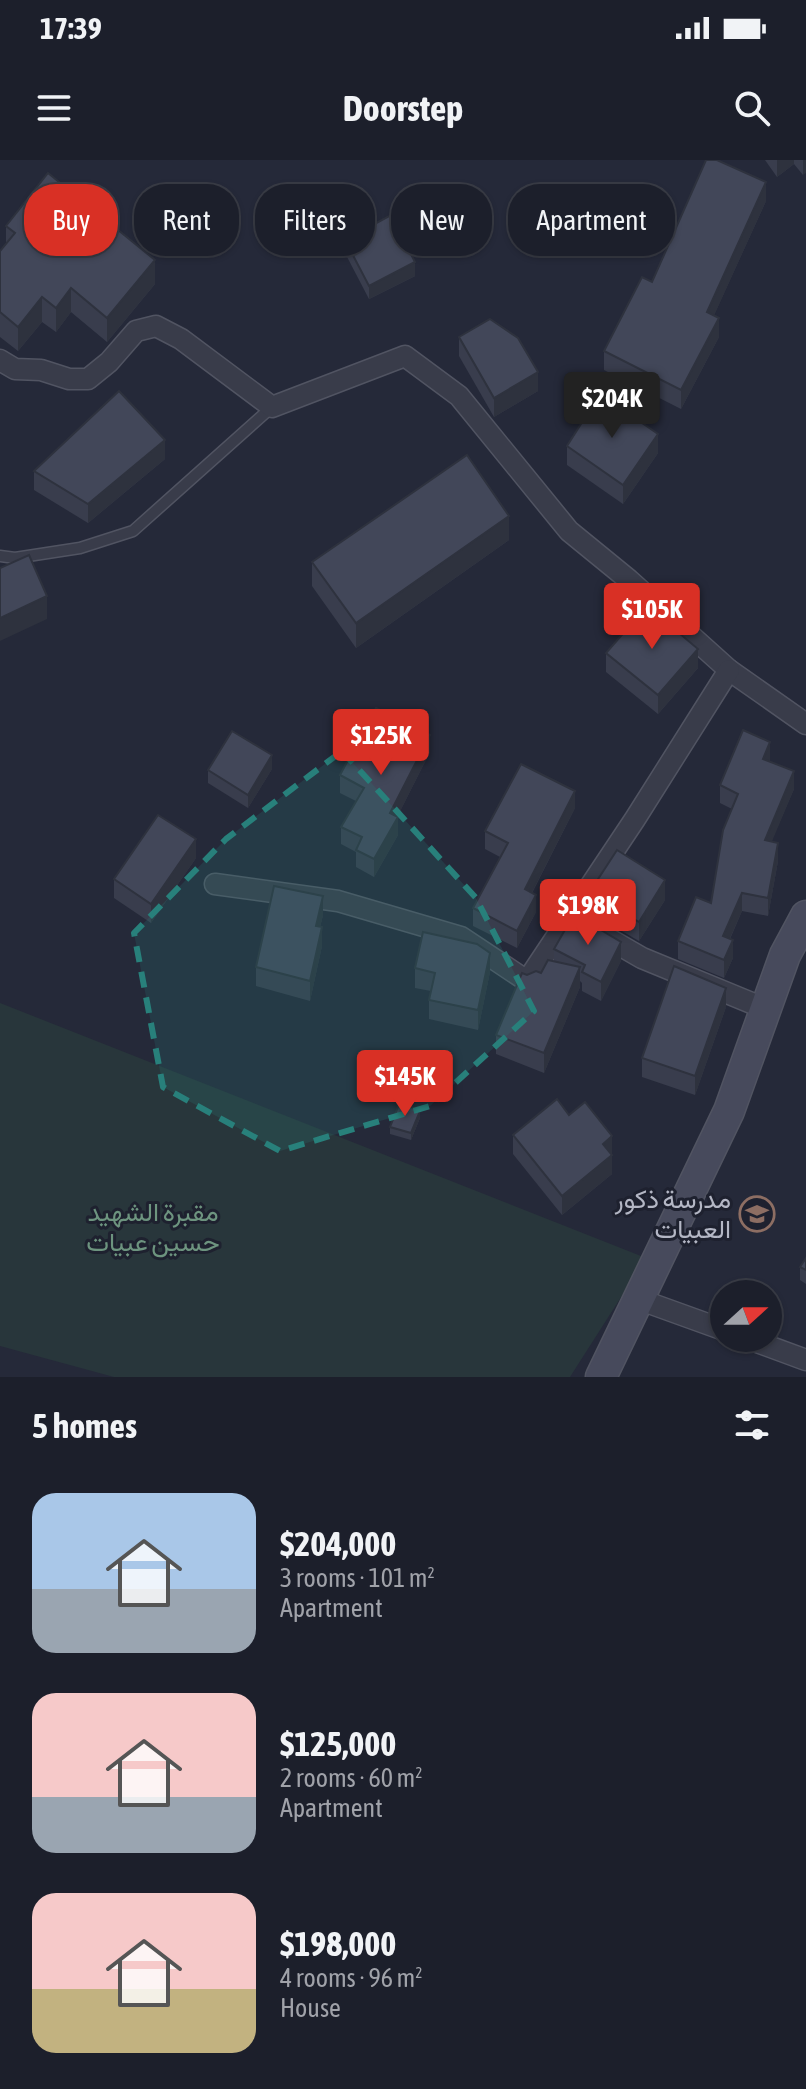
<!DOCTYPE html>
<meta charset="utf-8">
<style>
:root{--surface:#1c1f2b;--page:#252733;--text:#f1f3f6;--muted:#a0a2a9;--line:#3a3d47;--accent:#d93025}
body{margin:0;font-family:"Asap Condensed",Vazirmatn,sans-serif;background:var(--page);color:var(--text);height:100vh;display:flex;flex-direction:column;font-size:30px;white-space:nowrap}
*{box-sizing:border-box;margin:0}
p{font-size:26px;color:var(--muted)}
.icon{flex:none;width:44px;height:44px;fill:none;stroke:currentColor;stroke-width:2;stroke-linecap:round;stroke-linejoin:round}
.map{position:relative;height:1217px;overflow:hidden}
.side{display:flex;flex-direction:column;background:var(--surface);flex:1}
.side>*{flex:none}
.top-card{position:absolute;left:24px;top:24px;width:758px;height:72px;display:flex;gap:16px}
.needle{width:52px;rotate:69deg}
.controls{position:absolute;left:710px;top:1120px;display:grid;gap:16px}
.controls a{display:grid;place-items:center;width:72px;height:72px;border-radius:50%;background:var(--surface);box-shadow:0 2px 6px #0004,0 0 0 2px var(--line);font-size:40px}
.price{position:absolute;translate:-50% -68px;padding:0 18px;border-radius:8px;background:var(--accent);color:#fff;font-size:26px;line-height:52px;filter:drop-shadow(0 2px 4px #0008)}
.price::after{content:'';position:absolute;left:50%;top:48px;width:24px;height:18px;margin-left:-12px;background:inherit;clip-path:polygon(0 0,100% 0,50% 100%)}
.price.active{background:#222;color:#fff}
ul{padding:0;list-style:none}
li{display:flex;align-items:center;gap:24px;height:200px;padding:0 32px}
li span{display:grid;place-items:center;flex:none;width:224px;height:160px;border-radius:24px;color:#555}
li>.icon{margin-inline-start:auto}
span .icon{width:96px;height:96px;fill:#fffc;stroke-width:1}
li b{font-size:34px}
h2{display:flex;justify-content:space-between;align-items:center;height:96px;padding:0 32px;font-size:34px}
.chip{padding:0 28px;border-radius:32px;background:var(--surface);box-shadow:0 2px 6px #0004,0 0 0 2px var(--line);font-size:28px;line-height:72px}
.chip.active{background:var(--accent);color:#fff}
.status{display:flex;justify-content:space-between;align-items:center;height:56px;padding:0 40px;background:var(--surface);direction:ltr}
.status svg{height:22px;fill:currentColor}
header{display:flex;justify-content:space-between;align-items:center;height:104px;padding:0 32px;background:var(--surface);font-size:36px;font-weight:700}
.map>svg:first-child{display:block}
</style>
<div class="status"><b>17:39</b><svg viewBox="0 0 49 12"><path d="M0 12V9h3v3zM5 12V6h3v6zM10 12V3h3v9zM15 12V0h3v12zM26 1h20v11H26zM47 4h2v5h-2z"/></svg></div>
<header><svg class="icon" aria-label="menu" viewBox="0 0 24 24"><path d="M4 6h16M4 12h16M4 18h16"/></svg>Doorstep<svg class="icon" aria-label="search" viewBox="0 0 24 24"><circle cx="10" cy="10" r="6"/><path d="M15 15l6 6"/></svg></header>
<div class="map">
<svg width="806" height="1217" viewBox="0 0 806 1217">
<rect width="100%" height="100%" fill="#252939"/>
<polygon fill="#28363b" points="0,843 646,1098 570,1217 114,1217 0,1186"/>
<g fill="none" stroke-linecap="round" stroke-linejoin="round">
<defs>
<polyline id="lane" points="0,396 15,398 80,388 133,371 272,247"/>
<g id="street">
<polyline points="0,200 15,209 41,210 69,219 88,219 109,202 136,171 156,166 181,179 272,247 405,196 459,236 569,371 629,420 729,510 806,564"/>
<polyline points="215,724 338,741 461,777 527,821 635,659 729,510"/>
<polyline points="597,772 642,798 766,849"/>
<polyline points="638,1139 724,1170"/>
<polyline points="746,1178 806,1200"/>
</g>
<polyline id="secondary" points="601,1217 729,951 785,795 806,756"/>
</defs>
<use href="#lane" stroke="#515462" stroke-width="13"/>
<use href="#street" stroke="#515462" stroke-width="23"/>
<use href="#secondary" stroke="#515462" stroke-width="33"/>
<use href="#lane" stroke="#393c4a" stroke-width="10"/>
<use href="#street" stroke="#393c4a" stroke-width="20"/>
<use href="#secondary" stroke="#474a5c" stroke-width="30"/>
</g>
<g fill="#393d4d">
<polygon points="765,0 806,0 803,15 794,4 777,17"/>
<polygon points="766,41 714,155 719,177 681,249 604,210 604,191 652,122"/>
<polygon points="6,66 155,124 107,182 71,152 56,172 42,162 18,191 0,177 0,91 6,83"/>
<polygon points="345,80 415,116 369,139 345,93"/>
<polygon points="459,177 538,231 494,257 459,196"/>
<polygon points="567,286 658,293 623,344 567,305"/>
<polygon points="165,299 88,363 34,330 34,311"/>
<polygon points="509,380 356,488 312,426 312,402"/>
<polygon points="606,493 698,508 658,554 606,512"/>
<polygon points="430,592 397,657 398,675 374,717 356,707 356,692 341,684 341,667 356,641 340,633 340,615"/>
<polygon points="770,600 770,602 794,629 771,682 778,701 768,756 742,751 730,779 733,798 724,818 678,799 678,781 711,743 732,649 720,643 720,625"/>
<polygon points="272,609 248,648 208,623 208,610"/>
<polygon points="575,648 532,733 536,752 517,788 473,766 473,748 500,697 485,689 485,671"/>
<polygon points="196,698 151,763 114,738 114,719"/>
<polygon points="589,733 665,740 639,781 589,752"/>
<polygon points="323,755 320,767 322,786 310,841 256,826 256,807"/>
<polygon points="554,789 621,801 601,841 582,831 582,823 580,821 580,827 544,913 496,894 496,875 541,813 554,802"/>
<polygon points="415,808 490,812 478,870 429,859 429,840 431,831 415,828"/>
<polygon points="726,847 695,935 642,917 642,898"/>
<polygon points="569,955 612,976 612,1014 562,1055 513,994 513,975"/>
<polygon points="420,958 411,980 390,974 390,967"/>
<polygon points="806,1098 806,1124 800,1120 800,1107"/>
</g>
<g fill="#2e323e">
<polygon points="777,0 794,0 794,4 777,17"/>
<polygon points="803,0 806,0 806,13 803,15"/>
<polygon points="766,22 766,41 707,171 707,152"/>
<polygon points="155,100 155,124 107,182 107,158"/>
<polygon points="415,102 415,116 369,139 369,126"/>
<polygon points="71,128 71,152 56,172 56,148"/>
<polygon points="42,137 42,162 18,191 18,167"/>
<polygon points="719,158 719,177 681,249 681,230"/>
<polygon points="538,212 538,231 494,257 494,238"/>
<polygon points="658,274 658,293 623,344 623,325"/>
<polygon points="165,280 165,299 88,363 88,344"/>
<polygon points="509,356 509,380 356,488 356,463"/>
<polygon points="47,436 47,459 0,481 0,458"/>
<polygon points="698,489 698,508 658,554 658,535"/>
<polygon points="430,575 430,592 390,671 390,653"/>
<polygon points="770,582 770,600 763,617 763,599"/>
<polygon points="272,595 272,609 248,648 248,635"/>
<polygon points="794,611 794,629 765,698 765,680"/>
<polygon points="575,631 575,648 525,746 525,729"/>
<polygon points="398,657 398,675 374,717 374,699"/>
<polygon points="196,679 196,698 151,763 151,744"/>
<polygon points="778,683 778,701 768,756 768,738"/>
<polygon points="665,720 665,740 639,781 639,762"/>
<polygon points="742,733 742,751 723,794 723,776"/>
<polygon points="536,735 536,752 517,788 517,771"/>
<polygon points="323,736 323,755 316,785 316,766"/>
<polygon points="322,767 322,786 310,841 310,821"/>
<polygon points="733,780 733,798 724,818 724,800"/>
<polygon points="621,782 621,801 601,841 601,822"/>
<polygon points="490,793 490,812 478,870 478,850"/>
<polygon points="580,807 580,827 544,913 544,893"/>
<polygon points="726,828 726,847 695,935 695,916"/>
<polygon points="420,951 420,958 411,980 411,973"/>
<polygon points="612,976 612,1014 562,1055 562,1036 603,984"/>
</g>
<g fill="#424759" stroke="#2e323e" stroke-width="2">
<polygon points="706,0 717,0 766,22 707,152 719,158 681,230 604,191 642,117 652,122"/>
<polygon points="48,13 155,100 107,158 71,128 56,148 42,137 18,167 0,152 0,91 15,73 6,66"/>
<polygon points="391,55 415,102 369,126 345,80"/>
<polygon points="490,159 518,178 538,212 494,238 459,177"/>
<polygon points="119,231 165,280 88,344 34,311"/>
<polygon points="600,234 658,274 623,325 567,286"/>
<polygon points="467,295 509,356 356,463 312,402"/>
<polygon points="29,395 47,436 0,458 0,408"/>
<polygon points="647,446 698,489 658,535 606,493"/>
<polygon points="376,548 430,575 390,653 398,657 374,699 356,690 362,677 341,667 364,628 340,615"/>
<polygon points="743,570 770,582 763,599 794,611 765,680 778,683 768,738 742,733 723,776 733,780 724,800 678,781 696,737 711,743 723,670 738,634 720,625"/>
<polygon points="232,571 272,595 248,635 208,610"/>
<polygon points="521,604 575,631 525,729 536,735 517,771 473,748 508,683 485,671"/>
<polygon points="158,655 196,679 151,744 114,719"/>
<polygon points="617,690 665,720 639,762 589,733"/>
<polygon points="274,726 323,736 316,766 322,767 310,821 256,807"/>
<polygon points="574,754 621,782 601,822 582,812 585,805 554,789"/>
<polygon points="423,772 477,784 490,793 478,850 429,840 435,813 415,808"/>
<polygon points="548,800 580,807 544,893 496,875 522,813 527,815 536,811 541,813"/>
<polygon points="674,806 726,828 695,916 642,898"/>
<polygon points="557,939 569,955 585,942 612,976 603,984 612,995 562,1036 513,975"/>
<polygon points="400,942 420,951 411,973 390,967"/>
<polygon points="806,1098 806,1110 800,1107"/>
</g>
<path fill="#28807b" fill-opacity="0.2" stroke="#28807b" stroke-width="6" stroke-dasharray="16 10" stroke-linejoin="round" d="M342,591L476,738L534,851L430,946L280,991L163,927L134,773L226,679Z"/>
<defs>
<symbol id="school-ring" viewBox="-11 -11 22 22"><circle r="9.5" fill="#1e212f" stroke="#8d6e63" stroke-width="1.5"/><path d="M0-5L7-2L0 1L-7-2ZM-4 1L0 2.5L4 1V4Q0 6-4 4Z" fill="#8d6e63"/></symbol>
</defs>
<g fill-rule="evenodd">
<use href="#school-ring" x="737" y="1034" width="40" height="40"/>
</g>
<g text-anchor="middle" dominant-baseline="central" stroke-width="6" stroke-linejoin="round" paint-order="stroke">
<g font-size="26" fill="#b4b7c5" stroke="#1e212f" text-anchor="end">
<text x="731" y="1039">مدرسة ذكور<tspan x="731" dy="30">العبيات</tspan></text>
</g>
<g font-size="26" fill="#6d947f" stroke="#1e212f">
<text x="153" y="1052">مقبرة الشهيد<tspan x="153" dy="30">حسين عبيات</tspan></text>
</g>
</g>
</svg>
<div class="controls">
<a><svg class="needle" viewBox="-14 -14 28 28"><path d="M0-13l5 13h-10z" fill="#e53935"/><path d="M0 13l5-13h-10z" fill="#a0a2a9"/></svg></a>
</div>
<b class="price active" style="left:612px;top:280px">$204K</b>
<b class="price" style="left:652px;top:491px">$105K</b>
<b class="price" style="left:381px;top:617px">$125K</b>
<b class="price" style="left:588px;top:787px">$198K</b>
<b class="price" style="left:405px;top:958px">$145K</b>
<div class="top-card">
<a class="chip active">Buy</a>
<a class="chip">Rent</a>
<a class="chip">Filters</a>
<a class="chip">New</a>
<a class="chip">Apartment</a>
</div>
</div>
<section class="side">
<h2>5 homes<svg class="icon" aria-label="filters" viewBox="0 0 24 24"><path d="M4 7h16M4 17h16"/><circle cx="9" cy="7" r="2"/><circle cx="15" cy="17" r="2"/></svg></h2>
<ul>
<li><span style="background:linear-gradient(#a9c7e8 60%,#9aa5b1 0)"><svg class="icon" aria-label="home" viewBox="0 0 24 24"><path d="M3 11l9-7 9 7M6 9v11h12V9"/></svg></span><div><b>$204,000</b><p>3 rooms · 101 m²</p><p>Apartment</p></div></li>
<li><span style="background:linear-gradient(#f6c9c9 65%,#9aa5b1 0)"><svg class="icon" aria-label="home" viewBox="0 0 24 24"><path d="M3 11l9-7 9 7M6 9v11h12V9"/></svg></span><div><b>$125,000</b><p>2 rooms · 60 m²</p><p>Apartment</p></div></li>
<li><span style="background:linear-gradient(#f6c9c9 60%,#c2b280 0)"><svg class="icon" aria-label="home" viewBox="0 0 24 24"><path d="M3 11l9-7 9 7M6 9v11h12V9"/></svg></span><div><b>$198,000</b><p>4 rooms · 96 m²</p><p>House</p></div></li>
</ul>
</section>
